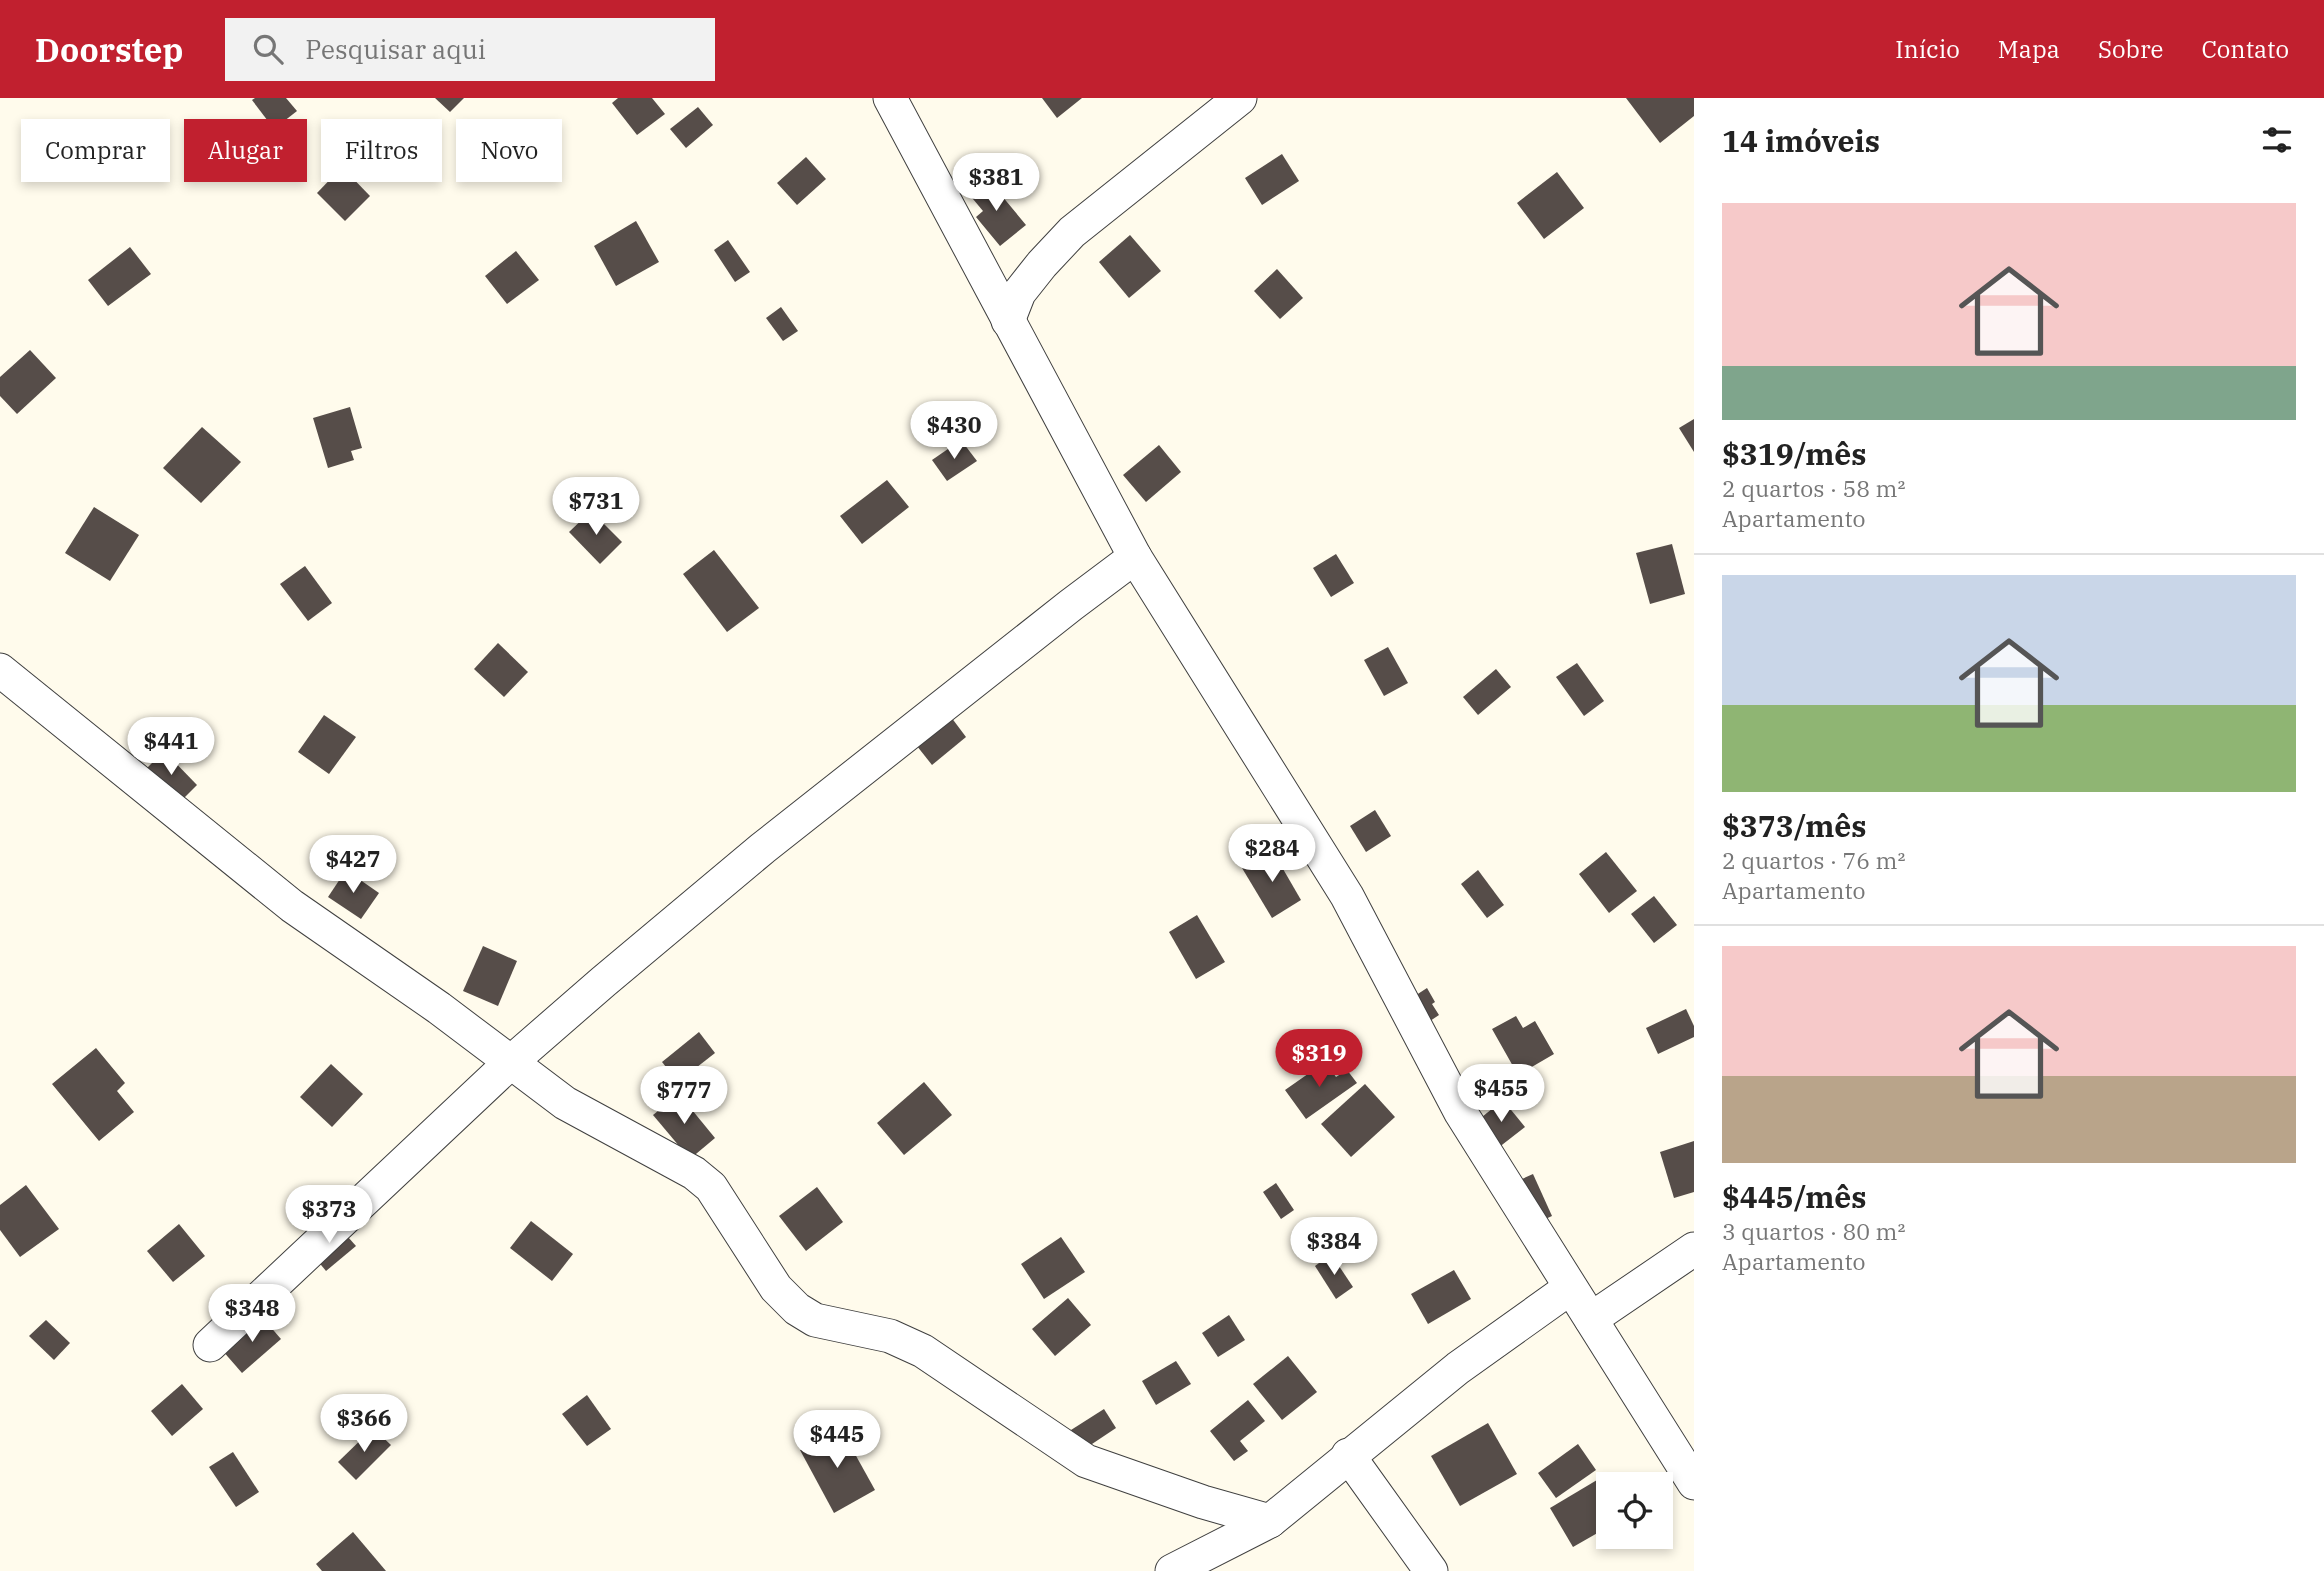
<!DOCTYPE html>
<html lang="pt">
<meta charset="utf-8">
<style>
:root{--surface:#fff;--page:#f2f2f2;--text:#222;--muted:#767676;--line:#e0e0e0;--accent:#c1202f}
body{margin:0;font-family:"IBM Plex Serif",serif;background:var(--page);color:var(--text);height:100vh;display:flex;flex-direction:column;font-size:26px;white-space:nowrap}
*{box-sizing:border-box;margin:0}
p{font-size:23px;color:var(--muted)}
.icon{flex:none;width:38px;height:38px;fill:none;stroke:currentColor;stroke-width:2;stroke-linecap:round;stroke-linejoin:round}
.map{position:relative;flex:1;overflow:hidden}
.details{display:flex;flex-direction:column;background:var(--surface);width:630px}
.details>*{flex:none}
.top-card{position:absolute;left:21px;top:21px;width:665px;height:63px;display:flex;gap:14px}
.controls{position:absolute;left:1596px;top:1374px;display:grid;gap:14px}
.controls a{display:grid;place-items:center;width:77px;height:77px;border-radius:0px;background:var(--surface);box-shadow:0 4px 10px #0003;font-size:35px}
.price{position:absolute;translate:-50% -60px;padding:0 16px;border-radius:24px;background:#fff;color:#222;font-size:23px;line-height:46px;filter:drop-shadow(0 2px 4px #0008)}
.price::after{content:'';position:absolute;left:50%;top:42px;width:21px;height:16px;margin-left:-10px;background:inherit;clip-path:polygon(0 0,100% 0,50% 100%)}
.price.selected{background:var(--accent);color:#fff}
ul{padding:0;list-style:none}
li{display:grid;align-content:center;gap:14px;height:371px;padding:0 28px}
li+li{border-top:2px solid var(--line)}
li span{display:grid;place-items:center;height:217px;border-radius:0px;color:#555}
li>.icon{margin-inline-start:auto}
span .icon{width:126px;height:126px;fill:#fffc;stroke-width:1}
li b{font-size:30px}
h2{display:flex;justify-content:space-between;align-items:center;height:84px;padding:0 28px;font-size:30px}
.tag{padding:0 24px;border-radius:0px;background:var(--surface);box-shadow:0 4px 10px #0003;font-size:24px;line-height:63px}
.tag.selected{background:var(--accent);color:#fff}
header{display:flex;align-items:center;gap:42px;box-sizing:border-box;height:98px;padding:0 35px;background:var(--accent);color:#fff}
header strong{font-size:33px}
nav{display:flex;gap:38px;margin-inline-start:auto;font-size:24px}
.search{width:490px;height:63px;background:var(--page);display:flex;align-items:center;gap:18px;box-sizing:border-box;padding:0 24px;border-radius:0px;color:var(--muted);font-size:26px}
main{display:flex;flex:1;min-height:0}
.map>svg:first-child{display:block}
</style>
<header>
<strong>Doorstep</strong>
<div class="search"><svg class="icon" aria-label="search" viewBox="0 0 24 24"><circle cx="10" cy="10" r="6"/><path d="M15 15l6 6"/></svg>Pesquisar aqui</div>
<nav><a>Início</a><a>Mapa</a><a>Sobre</a><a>Contato</a></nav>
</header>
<main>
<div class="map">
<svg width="1694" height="1473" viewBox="0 0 1694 1473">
<rect width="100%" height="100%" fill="#fffbec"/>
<g fill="#564d49">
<polygon points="255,0 286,0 297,13 274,31 252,2"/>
<polygon points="435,0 464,0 450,14"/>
<polygon points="618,0 652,0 665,16 637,37 612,5"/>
<polygon points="1042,0 1082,0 1057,20"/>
<polygon points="1626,0 1694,0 1694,18 1660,45"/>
<polygon points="698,9 713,27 686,50 670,31"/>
<polygon points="227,41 238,55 211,76 200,62"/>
<polygon points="1282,56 1299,83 1262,107 1245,80"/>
<polygon points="806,59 826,81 797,107 777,85"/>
<polygon points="342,69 370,98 345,123 317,95"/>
<polygon points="1557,74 1584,110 1544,141 1517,105"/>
<polygon points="987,80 1026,127 1000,148 976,119 983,113 968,95"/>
<polygon points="636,123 659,164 616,188 594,148"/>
<polygon points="1130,137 1161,173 1129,200 1099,164"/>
<polygon points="728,142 750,174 735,184 714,152"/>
<polygon points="130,149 151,176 108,208 88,182"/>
<polygon points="516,153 539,182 507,206 485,178"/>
<polygon points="1277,171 1303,200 1280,221 1254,193"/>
<polygon points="781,209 798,233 783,243 766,220"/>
<polygon points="30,252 56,280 17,316 0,298 0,279"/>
<polygon points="350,309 362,350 351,353 354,362 328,370 313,320"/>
<polygon points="1694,321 1694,354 1679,330"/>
<polygon points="202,329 241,364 201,405 163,370"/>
<polygon points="961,342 977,363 947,383 932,362"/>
<polygon points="1159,347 1181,374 1146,404 1123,377"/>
<polygon points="887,382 909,409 862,446 840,418"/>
<polygon points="94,409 139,437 110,483 65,455"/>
<polygon points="591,413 622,444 600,466 569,434"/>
<polygon points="1672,446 1685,496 1650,506 1636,455"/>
<polygon points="714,452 759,510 727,534 683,476"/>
<polygon points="1336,456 1354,485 1331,499 1313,470"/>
<polygon points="305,468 332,505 308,523 280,486"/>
<polygon points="498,545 528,574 504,599 474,571"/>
<polygon points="1388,549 1408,585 1384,598 1364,562"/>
<polygon points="1577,565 1604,603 1584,618 1556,579"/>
<polygon points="1496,571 1511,589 1478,617 1463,599"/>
<polygon points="948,615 966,639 932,667 913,643"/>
<polygon points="324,617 356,639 329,676 298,654"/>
<polygon points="164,653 197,687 179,705 146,671"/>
<polygon points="1375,712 1391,738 1366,754 1350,728"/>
<polygon points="1272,752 1301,802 1272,820 1242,770"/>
<polygon points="1606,754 1637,793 1609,815 1579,776"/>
<polygon points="346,772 379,795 361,821 328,799"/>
<polygon points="1478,772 1504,807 1487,820 1461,786"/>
<polygon points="1654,798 1677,827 1654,845 1631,816"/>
<polygon points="1197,817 1225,864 1196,881 1169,834"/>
<polygon points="483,848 517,863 498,908 463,893"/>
<polygon points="1427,890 1435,904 1432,906 1439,917 1421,929 1404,905"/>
<polygon points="1686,911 1694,928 1694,939 1658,956 1646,930"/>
<polygon points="1516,918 1523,930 1535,923 1554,956 1518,977 1492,931"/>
<polygon points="699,934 715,955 678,984 662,964"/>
<polygon points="96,950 125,985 117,993 134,1014 99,1043 52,986"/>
<polygon points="1325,964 1336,979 1347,972 1357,985 1306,1021 1285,992"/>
<polygon points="331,966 363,996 332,1029 300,999"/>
<polygon points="924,984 952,1017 904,1057 877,1025"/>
<polygon points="1365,986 1395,1019 1351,1059 1321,1026"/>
<polygon points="679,996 715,1040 690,1061 653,1017"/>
<polygon points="1503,1002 1525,1029 1498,1050 1477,1023"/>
<polygon points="1694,1043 1694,1094 1674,1100 1660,1054"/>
<polygon points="1533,1076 1552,1118 1519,1133 1500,1091"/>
<polygon points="1276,1085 1294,1112 1281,1121 1263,1094"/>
<polygon points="26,1087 59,1131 20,1159 0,1132 0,1107"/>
<polygon points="817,1089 843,1124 806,1153 779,1118"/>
<polygon points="332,1121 356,1148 326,1173 303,1145"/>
<polygon points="531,1123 573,1156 552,1183 510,1150"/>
<polygon points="179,1126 205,1158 173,1184 147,1153"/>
<polygon points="1061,1139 1085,1174 1044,1201 1021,1166"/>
<polygon points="1331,1156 1353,1189 1336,1201 1315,1168"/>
<polygon points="1454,1172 1471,1201 1428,1226 1411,1196"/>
<polygon points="1068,1200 1091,1227 1055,1258 1032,1231"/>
<polygon points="1229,1217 1245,1242 1218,1259 1202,1235"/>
<polygon points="261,1218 281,1241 242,1275 222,1252"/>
<polygon points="46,1222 70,1245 54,1262 29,1238"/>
<polygon points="1288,1258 1317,1294 1282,1322 1253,1286"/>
<polygon points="1176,1263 1191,1286 1156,1307 1142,1283"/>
<polygon points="182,1286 203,1311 172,1338 151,1313"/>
<polygon points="587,1297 611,1331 587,1348 562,1316"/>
<polygon points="1248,1302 1265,1323 1240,1343 1248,1353 1234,1363 1210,1333"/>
<polygon points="1104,1311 1116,1330 1083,1352 1071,1332"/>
<polygon points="1488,1325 1517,1376 1460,1408 1431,1358"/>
<polygon points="840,1329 875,1392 834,1415 800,1352"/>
<polygon points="373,1330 391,1347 356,1382 338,1364"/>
<polygon points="1578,1346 1596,1372 1556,1400 1538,1375"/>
<polygon points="233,1354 259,1394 236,1409 209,1369"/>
<polygon points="1597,1382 1608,1402 1608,1429 1573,1449 1550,1410"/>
<polygon points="353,1434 386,1473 322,1473 316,1466"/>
</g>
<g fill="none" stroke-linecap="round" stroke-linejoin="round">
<defs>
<g id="minor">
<polyline points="890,0 1135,459 1347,798 1461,1015 1694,1385"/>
<polyline points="1008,223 1019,195 1042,166 1072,134 1240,0"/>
<polyline points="0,572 292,808 439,910 565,1005 694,1075 711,1089 776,1190 797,1211 815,1222 890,1238 923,1253 1086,1363 1203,1404 1270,1423"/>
<polyline points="1591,1221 1694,1151"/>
<polyline points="210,1247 511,964 603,884 763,750 1071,507 1135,459"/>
<polyline points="1348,1357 1431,1473"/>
<polyline points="1172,1473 1270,1423 1458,1270 1570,1190"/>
</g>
</defs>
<use href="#minor" stroke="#404040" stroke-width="35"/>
<use href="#minor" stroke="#fff" stroke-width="33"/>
</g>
</svg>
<div class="controls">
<a><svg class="icon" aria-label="locate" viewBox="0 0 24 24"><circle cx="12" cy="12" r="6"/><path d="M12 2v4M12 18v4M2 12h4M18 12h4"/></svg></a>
</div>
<b class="price" style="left:996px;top:115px">$381</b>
<b class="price" style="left:954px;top:363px">$430</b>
<b class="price" style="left:596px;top:439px">$731</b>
<b class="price" style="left:171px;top:679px">$441</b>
<b class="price" style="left:1272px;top:786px">$284</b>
<b class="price" style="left:353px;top:797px">$427</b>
<b class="price selected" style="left:1319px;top:991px">$319</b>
<b class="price" style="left:1501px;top:1026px">$455</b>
<b class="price" style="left:684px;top:1028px">$777</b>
<b class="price" style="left:329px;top:1147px">$373</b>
<b class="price" style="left:1334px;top:1179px">$384</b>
<b class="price" style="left:252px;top:1246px">$348</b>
<b class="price" style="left:364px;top:1356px">$366</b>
<b class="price" style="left:837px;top:1372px">$445</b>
<div class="top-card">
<a class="tag">Comprar</a>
<a class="tag selected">Alugar</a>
<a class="tag">Filtros</a>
<a class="tag">Novo</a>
</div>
</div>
<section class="details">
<h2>14 imóveis<svg class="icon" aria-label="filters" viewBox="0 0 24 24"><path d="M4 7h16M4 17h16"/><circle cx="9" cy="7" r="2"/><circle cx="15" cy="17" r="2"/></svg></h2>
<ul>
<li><span style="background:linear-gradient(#f6c9c9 75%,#7fa58c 0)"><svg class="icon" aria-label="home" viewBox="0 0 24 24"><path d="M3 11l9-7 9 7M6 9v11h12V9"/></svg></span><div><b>$319/mês</b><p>2 quartos · 58 m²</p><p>Apartamento</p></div></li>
<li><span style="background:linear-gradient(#c9d6e8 60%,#8fb573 0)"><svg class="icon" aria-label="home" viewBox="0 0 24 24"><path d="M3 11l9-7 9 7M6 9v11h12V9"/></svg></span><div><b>$373/mês</b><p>2 quartos · 76 m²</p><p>Apartamento</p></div></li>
<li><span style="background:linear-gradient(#f6c9c9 60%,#b9a48a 0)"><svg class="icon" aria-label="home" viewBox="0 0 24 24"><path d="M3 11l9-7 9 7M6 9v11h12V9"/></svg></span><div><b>$445/mês</b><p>3 quartos · 80 m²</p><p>Apartamento</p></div></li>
</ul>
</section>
</main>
